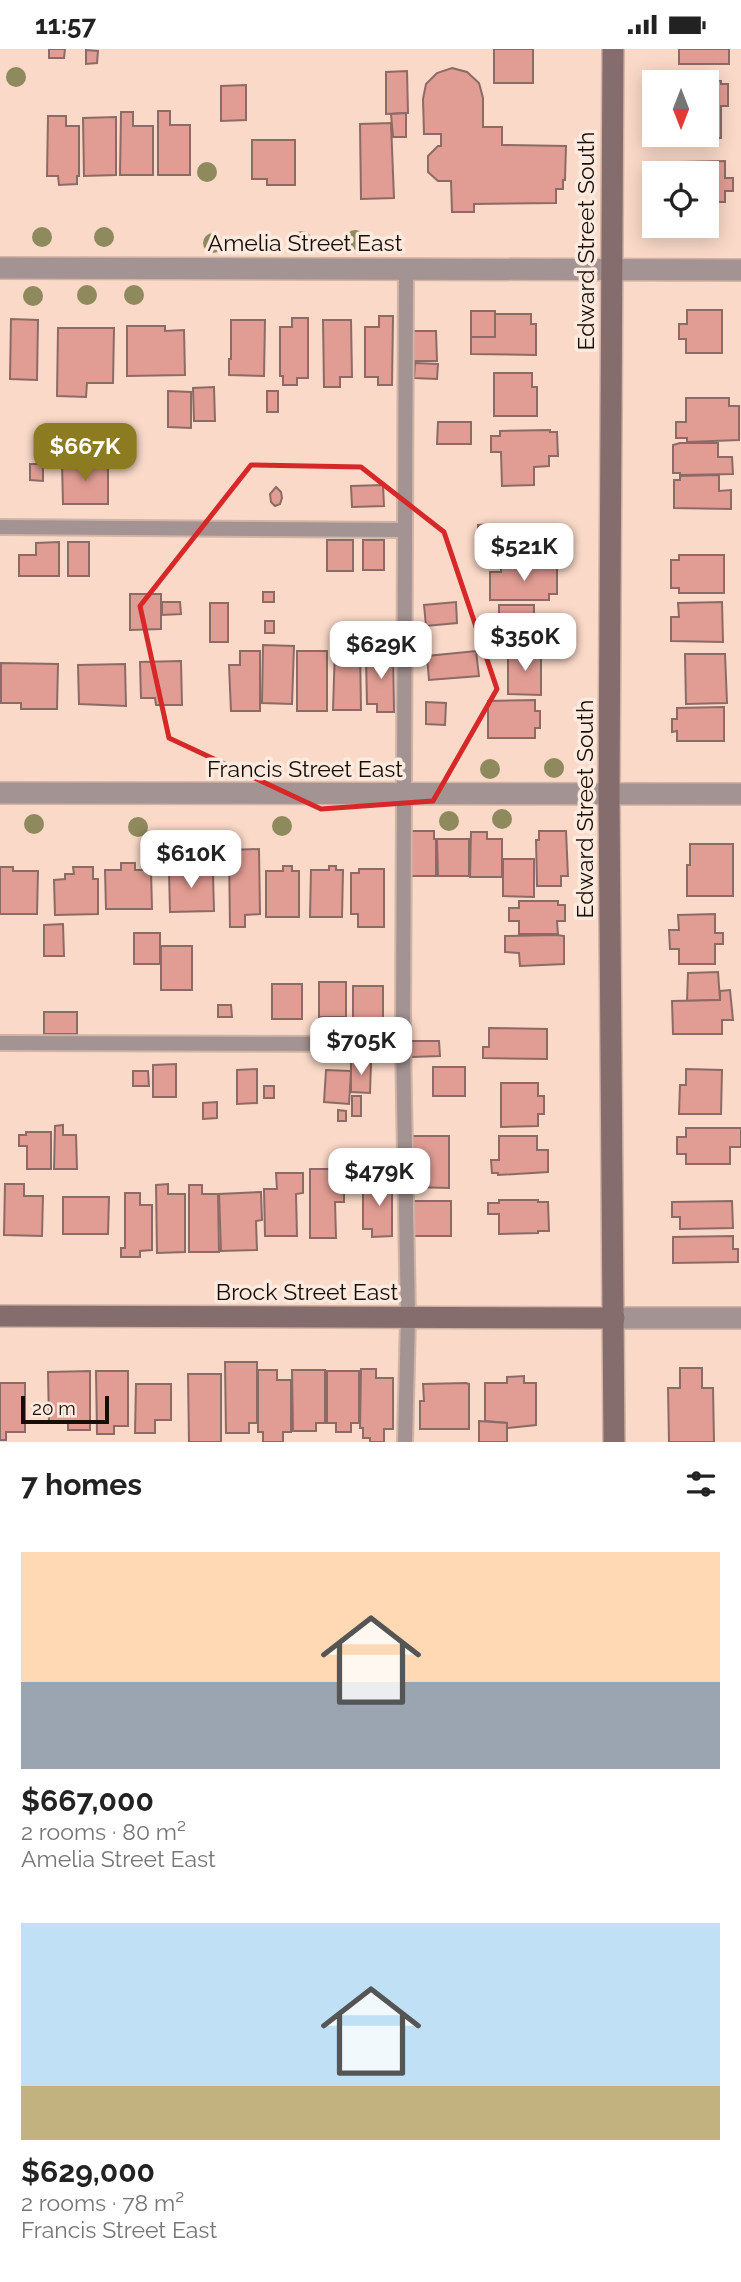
<!DOCTYPE html>
<meta charset="utf-8">
<style>
:root{--surface:#fff;--page:#f6f6f6;--text:#222;--muted:#767676;--accent:#8c7b20}
body{margin:0;font-family:Raleway,sans-serif;background:var(--page);color:var(--text);height:100vh;display:flex;flex-direction:column;font-size:26px;white-space:nowrap}
*{box-sizing:border-box;margin:0}
p{font-size:23px;color:var(--muted)}
.icon{flex:none;width:38px;height:38px;fill:none;stroke:currentColor;stroke-width:2;stroke-linecap:round;stroke-linejoin:round}
.map{position:relative;height:1393px;overflow:hidden}
.sheet{display:flex;flex-direction:column;background:var(--surface);flex:1}
.sheet>*{flex:none}
.needle{width:46px;rotate:180deg}
.fabs{position:absolute;left:642px;top:21px;display:grid;gap:14px}
.fabs a{display:grid;place-items:center;width:77px;height:77px;border-radius:0px;background:var(--surface);box-shadow:0 4px 18px #0003;font-size:35px}
.scale{position:absolute;left:21px;bottom:18px;width:88px;box-sizing:border-box;padding-left:7px;border:4px solid #180e08;border-top:0;font-size:19px;line-height:24px;white-space:nowrap;color:#180e08;-webkit-text-stroke:5px #fdeadf;paint-order:stroke}
.price{position:absolute;translate:-50% -60px;padding:0 16px;border-radius:14px;background:#fff;color:#222;font-size:23px;line-height:46px;filter:drop-shadow(0 2px 4px #0008)}
.price::after{content:'';position:absolute;left:50%;top:42px;width:21px;height:16px;margin-left:-10px;background:inherit;clip-path:polygon(0 0,100% 0,50% 100%)}
.price.current{background:var(--accent);color:#fff}
ul{padding:0;list-style:none}
li{display:grid;align-content:center;gap:14px;height:371px;padding:0 21px}
li span{display:grid;place-items:center;height:217px;border-radius:0px;color:#555}
li>.icon{margin-inline-start:auto}
span .icon{width:126px;height:126px;fill:#fffc;stroke-width:1}
li b{font-size:30px}
h2{display:flex;justify-content:space-between;align-items:center;height:84px;padding:0 21px;font-size:30px}
.status{display:flex;justify-content:space-between;align-items:center;height:49px;padding:0 35px;background:var(--surface);direction:ltr}
.status svg{height:19px;fill:currentColor}
.map>svg:first-child{display:block}
</style>
<div class="status"><b>11:57</b><svg viewBox="0 0 49 12"><path d="M0 12V9h3v3zM5 12V6h3v6zM10 12V3h3v9zM15 12V0h3v12zM26 1h20v11H26zM47 4h2v5h-2z"/></svg></div>
<div class="map">
<svg width="741" height="1393" viewBox="0 0 741 1393">
<rect width="100%" height="100%" fill="#fad9c8"/>
<g fill="#e19d94" stroke="#8c6b66" stroke-width="2">
<polygon points="49,0 65,0 64,9 49,9"/>
<rect x="494" y="0" width="39" height="34"/>
<rect x="679" y="0" width="50" height="15"/>
<polygon points="86,1 98,2 97,14 86,15"/>
<polygon points="452,19 467,23 479,34 483,49 483,78 502,78 502,96 566,97 565,131 563,131 563,140 556,140 556,154 474,155 474,163 452,163 451,132 438,132 428,123 428,107 438,97 441,97 441,85 424,85 423,50 426,35 437,24"/>
<polygon points="407,22 408,64 386,65 386,23"/>
<polygon points="678,32 721,32 721,35 728,35 728,57 721,57 721,89 679,89 679,86 707,86 707,33"/>
<polygon points="246,36 246,71 221,72 221,37"/>
<polygon points="158,62 170,62 170,76 190,76 190,126 158,126"/>
<polygon points="121,63 133,63 133,77 153,77 153,126 120,126"/>
<polygon points="406,64 406,88 393,88 391,65"/>
<polygon points="48,67 66,67 66,77 79,77 79,127 77,127 77,135 59,136 58,127 47,127"/>
<polygon points="116,68 116,126 84,127 83,69"/>
<polygon points="391,74 394,149 361,150 360,75"/>
<polygon points="252,91 295,91 295,136 267,136 267,130 252,130"/>
<polygon points="725,112 725,129 733,129 733,142 725,142 725,153 707,153 707,124 680,124 680,113"/>
<polygon points="687,261 722,261 722,304 686,304 686,290 679,290 679,275 687,275"/>
<rect x="471" y="262" width="24" height="26"/>
<polygon points="495,265 531,265 531,275 536,275 536,306 471,305 471,288 495,288"/>
<polygon points="379,267 393,267 392,336 378,336 378,328 365,328 365,278 379,278"/>
<polygon points="292,269 308,269 308,329 297,329 297,336 283,336 283,327 280,327 280,278 292,278"/>
<polygon points="11,270 38,271 37,331 10,330"/>
<polygon points="231,271 265,271 264,327 229,326 229,310 231,310"/>
<polygon points="323,271 351,271 352,328 340,328 340,338 324,338"/>
<polygon points="127,277 165,277 165,282 184,281 185,326 127,327"/>
<polygon points="58,279 114,279 113,334 87,334 86,348 57,347"/>
<polygon points="412,282 436,282 437,312 412,312"/>
<polygon points="415,314 438,315 437,330 414,329"/>
<polygon points="494,324 532,324 532,338 537,338 537,367 494,367"/>
<polygon points="214,338 215,372 194,372 193,339"/>
<polygon points="168,342 191,343 191,379 168,378"/>
<rect x="267" y="342" width="11" height="21"/>
<polygon points="686,349 729,349 729,357 739,357 739,391 687,393 687,389 676,389 676,373 686,373"/>
<polygon points="438,373 471,373 471,395 437,395"/>
<rect x="104" y="381" width="18" height="24"/>
<polygon points="550,381 550,383 557,383 558,407 549,407 549,417 534,418 534,436 502,437 501,403 491,403 491,387 500,387 500,382"/>
<polygon points="680,394 718,394 718,408 732,408 733,425 680,426 680,424 673,424 673,396"/>
<polygon points="108,413 108,455 63,455 62,414"/>
<polygon points="30,415 43,415 43,432 30,431"/>
<polygon points="719,426 719,442 731,441 731,460 674,459 674,431 680,431 680,427"/>
<polygon points="383,436 384,457 352,458 351,437"/>
<polygon points="276,438 281,443 282,449 280,455 275,457 271,453 270,445"/>
<polygon points="493,475 493,491 478,491 478,476"/>
<rect x="327" y="491" width="26" height="31"/>
<rect x="363" y="491" width="21" height="30"/>
<polygon points="59,493 59,527 19,527 19,506 36,506 36,494"/>
<rect x="68" y="493" width="21" height="34"/>
<polygon points="679,506 724,506 724,544 679,544 679,539 671,539 671,511 679,511"/>
<polygon points="501,516 557,516 557,545 549,545 549,551 490,551 490,523 501,523"/>
<rect x="263" y="543" width="11" height="10"/>
<polygon points="130,545 161,545 161,580 130,581"/>
<polygon points="162,553 180,553 181,565 162,566"/>
<polygon points="456,553 457,574 426,577 424,556"/>
<polygon points="722,553 723,593 671,592 671,568 679,568 678,554"/>
<rect x="210" y="554" width="18" height="39"/>
<polygon points="499,556 534,556 534,570 541,570 541,597 499,597"/>
<rect x="265" y="572" width="9" height="12"/>
<polygon points="263,596 294,597 292,655 262,654"/>
<polygon points="335,599 360,599 361,661 333,661"/>
<polygon points="379,600 393,600 394,663 377,663 377,655 367,655 366,609 379,609"/>
<polygon points="240,602 260,602 260,662 231,662 229,616 240,616"/>
<rect x="297" y="602" width="30" height="60"/>
<polygon points="476,602 479,627 429,631 427,607"/>
<polygon points="508,603 541,603 541,646 508,645"/>
<polygon points="685,605 725,605 727,654 686,655"/>
<polygon points="181,612 182,656 156,656 155,649 141,649 140,613"/>
<polygon points="1,614 58,615 57,660 21,660 21,654 1,654"/>
<polygon points="125,615 126,657 79,655 78,616"/>
<polygon points="535,651 535,662 540,662 540,679 535,679 535,689 488,689 488,652"/>
<polygon points="426,653 446,654 445,676 426,675"/>
<polygon points="724,658 724,692 677,692 677,682 672,683 672,670 677,670 677,659"/>
<polygon points="407,782 434,782 434,790 436,790 436,827 405,827"/>
<polygon points="539,782 566,782 568,827 561,827 561,837 537,837 536,791 539,791"/>
<polygon points="471,783 487,783 487,790 502,790 502,828 470,828"/>
<polygon points="437,790 469,790 469,827 438,827"/>
<polygon points="690,795 733,795 733,847 687,847 687,816 690,816"/>
<polygon points="259,800 260,865 245,866 245,878 230,878 229,801"/>
<polygon points="503,810 534,810 534,848 503,847"/>
<polygon points="121,814 135,814 135,821 151,821 152,860 106,860 105,821 121,821"/>
<polygon points="187,815 200,815 200,825 213,825 214,862 170,863 169,822 187,822"/>
<polygon points="283,817 292,817 292,822 299,822 299,868 266,868 266,822 283,822"/>
<polygon points="329,817 336,817 336,821 343,821 342,868 310,868 311,821 329,821"/>
<polygon points="0,818 13,818 13,822 38,822 37,865 0,865"/>
<polygon points="73,818 93,818 93,830 98,830 98,865 55,866 54,831 65,830 65,825 74,825"/>
<polygon points="359,820 384,820 384,878 358,878 358,865 351,865 351,824 359,824"/>
<polygon points="519,852 558,852 558,856 565,856 565,872 557,872 558,885 519,885 519,872 509,872 509,859 519,859"/>
<polygon points="715,865 715,884 723,884 723,895 715,895 715,915 679,915 679,900 670,900 669,881 679,881 678,866"/>
<polygon points="63,875 64,907 44,907 44,876"/>
<rect x="134" y="884" width="26" height="31"/>
<polygon points="557,886 564,887 564,915 520,917 519,904 505,903 505,887"/>
<rect x="161" y="897" width="31" height="44"/>
<polygon points="718,923 720,951 687,952 688,924"/>
<rect x="319" y="933" width="27" height="35"/>
<rect x="272" y="935" width="30" height="35"/>
<rect x="353" y="937" width="30" height="34"/>
<polygon points="730,941 733,971 722,971 722,985 673,985 672,952 720,951 720,942"/>
<polygon points="218,956 231,956 232,968 218,968"/>
<rect x="44" y="963" width="33" height="22"/>
<polygon points="489,979 547,980 547,1010 483,1009 483,998 489,998"/>
<polygon points="411,992 439,992 440,1007 411,1008"/>
<polygon points="351,1013 371,1013 370,1044 351,1043"/>
<polygon points="176,1015 176,1048 153,1048 153,1016"/>
<rect x="433" y="1018" width="32" height="29"/>
<polygon points="257,1020 257,1054 237,1055 237,1021"/>
<polygon points="686,1020 722,1021 721,1065 679,1065 680,1036 686,1036"/>
<polygon points="326,1021 351,1022 349,1055 324,1053"/>
<polygon points="133,1022 148,1022 149,1037 133,1037"/>
<polygon points="501,1034 538,1034 538,1047 544,1047 544,1065 538,1065 538,1077 501,1078"/>
<rect x="264" y="1037" width="10" height="12"/>
<rect x="352" y="1047" width="9" height="20"/>
<polygon points="217,1053 217,1069 203,1070 203,1054"/>
<polygon points="338,1061 346,1062 346,1072 338,1072"/>
<polygon points="63,1076 63,1086 76,1086 77,1120 54,1120 55,1077"/>
<polygon points="686,1079 741,1079 741,1098 730,1098 730,1115 686,1115 686,1105 677,1105 677,1088 686,1088"/>
<polygon points="26,1083 51,1083 51,1120 27,1120 27,1097 19,1097 19,1086 26,1086"/>
<polygon points="411,1087 449,1087 449,1139 413,1138"/>
<polygon points="499,1087 537,1087 537,1101 548,1101 548,1123 498,1126 498,1124 492,1124 491,1111 499,1111"/>
<polygon points="310,1120 344,1120 344,1153 335,1153 336,1189 310,1189"/>
<polygon points="276,1124 303,1124 303,1144 296,1145 297,1187 265,1187 264,1140 277,1140"/>
<polygon points="373,1128 392,1128 392,1187 372,1188 372,1180 363,1180 363,1143 373,1143"/>
<polygon points="5,1135 24,1135 24,1147 43,1147 42,1187 4,1186"/>
<polygon points="168,1135 168,1145 185,1145 185,1203 157,1204 156,1136"/>
<polygon points="189,1136 202,1136 202,1145 218,1145 219,1203 189,1203"/>
<polygon points="261,1143 262,1171 256,1172 257,1201 221,1202 219,1145"/>
<polygon points="125,1144 140,1144 140,1156 152,1156 152,1201 140,1202 140,1208 121,1208 121,1199 125,1199"/>
<polygon points="63,1148 109,1148 108,1185 63,1185"/>
<polygon points="499,1151 538,1151 538,1153 548,1153 549,1182 538,1182 538,1184 499,1185 499,1165 488,1165 488,1154 499,1154"/>
<rect x="413" y="1152" width="38" height="35"/>
<polygon points="732,1152 733,1179 680,1180 680,1168 672,1168 672,1153"/>
<polygon points="733,1187 733,1200 738,1200 738,1213 673,1214 673,1188"/>
<polygon points="225,1313 257,1313 257,1374 249,1374 249,1384 226,1384"/>
<polygon points="680,1319 702,1319 702,1339 713,1339 714,1393 669,1393 668,1339 680,1339"/>
<polygon points="361,1320 376,1320 376,1329 393,1329 393,1380 384,1380 384,1393 370,1393 370,1389 363,1389 363,1379 360,1379"/>
<polygon points="258,1321 277,1321 277,1331 291,1331 291,1383 283,1383 283,1393 263,1393 263,1383 258,1383"/>
<polygon points="292,1321 325,1321 325,1374 316,1374 316,1382 293,1382"/>
<polygon points="90,1322 90,1381 68,1381 68,1372 49,1373 48,1323"/>
<polygon points="96,1322 128,1322 128,1377 114,1377 114,1385 97,1385"/>
<polygon points="327,1322 359,1322 359,1374 351,1374 351,1383 336,1383 336,1374 327,1374"/>
<polygon points="188,1325 221,1325 221,1393 189,1393"/>
<polygon points="524,1327 524,1334 536,1334 536,1376 507,1379 507,1374 485,1372 485,1334 507,1334 507,1328"/>
<polygon points="0,1334 25,1334 25,1383 6,1383 6,1391 0,1391"/>
<polygon points="466,1334 469,1335 469,1380 420,1380 420,1352 424,1352 423,1335"/>
<polygon points="136,1335 171,1335 171,1371 155,1371 155,1384 135,1384"/>
<polygon points="479,1372 507,1374 507,1393 479,1393"/>
</g>
<g fill="none" stroke-linecap="round" stroke-linejoin="round">
<defs>
<g id="lane">
<polyline points="0,478 405,481"/>
<polyline points="0,994 403,995"/>
<polyline points="405,1393 408,1269 403,995 406,219"/>
</g>
<g id="street">
<polyline points="0,219 741,221"/>
<polyline points="0,744 741,745"/>
<polyline points="614,1269 741,1269"/>
</g>
<g id="secondary">
<polyline points="613,0 609,746 614,1393"/>
<polyline points="0,1267 614,1269"/>
</g>
</defs>
<use href="#lane" stroke="#d1b4a5" stroke-width="18"/>
<use href="#street" stroke="#d1b4a5" stroke-width="24"/>
<use href="#secondary" stroke="#d1b4a5" stroke-width="24"/>
<use href="#lane" stroke="#a39392" stroke-width="14"/>
<use href="#street" stroke="#a39392" stroke-width="21"/>
<use href="#secondary" stroke="#846d6c" stroke-width="21"/>
</g>
<g fill="#8f8a5d">
<circle cx="16" cy="28" r="10"/>
<circle cx="207" cy="123" r="10"/>
<circle cx="42" cy="188" r="10"/>
<circle cx="104" cy="188" r="10"/>
<circle cx="355" cy="191" r="10"/>
<circle cx="302" cy="192" r="10"/>
<circle cx="213" cy="194" r="10"/>
<circle cx="87" cy="246" r="10"/>
<circle cx="134" cy="246" r="10"/>
<circle cx="33" cy="247" r="10"/>
<circle cx="554" cy="719" r="10"/>
<circle cx="490" cy="720" r="10"/>
<circle cx="502" cy="770" r="10"/>
<circle cx="449" cy="772" r="10"/>
<circle cx="34" cy="775" r="10"/>
<circle cx="282" cy="777" r="10"/>
<circle cx="138" cy="778" r="10"/>
</g>
<path fill="none" stroke="#d62828" stroke-width="5" stroke-linejoin="round" d="M251,416L361,418L444,483L497,640L433,752L321,760L169,689L140,557Z"/>
<g text-anchor="middle" dominant-baseline="central" stroke-width="7" stroke-linejoin="round" paint-order="stroke">
<g font-size="23" fill="#180e08" stroke="#fdeadf">
<text transform="translate(585 192) rotate(-90)">Edward Street South</text>
<text x="305" y="193">Amelia Street East</text>
<text x="305" y="719">Francis Street East</text>
<text transform="translate(584 760) rotate(-90)">Edward Street South</text>
<text x="307" y="1242">Brock Street East</text>
</g>
</g>
</svg>
<div class="fabs">
<a><svg class="needle" viewBox="-14 -14 28 28"><path d="M0-13l5 13h-10z" fill="#e53935"/><path d="M0 13l5-13h-10z" fill="#767676"/></svg></a>
<a><svg class="icon" aria-label="locate" viewBox="0 0 24 24"><circle cx="12" cy="12" r="6"/><path d="M12 2v4M12 18v4M2 12h4M18 12h4"/></svg></a>
</div>
<div class="scale">20 m</div>
<b class="price current" style="left:85px;top:434px">$667K</b>
<b class="price" style="left:524px;top:534px">$521K</b>
<b class="price" style="left:525px;top:624px">$350K</b>
<b class="price" style="left:381px;top:632px">$629K</b>
<b class="price" style="left:191px;top:841px">$610K</b>
<b class="price" style="left:361px;top:1028px">$705K</b>
<b class="price" style="left:379px;top:1159px">$479K</b>
</div>
<section class="sheet">
<h2>7 homes<svg class="icon" aria-label="filters" viewBox="0 0 24 24"><path d="M4 7h16M4 17h16"/><circle cx="9" cy="7" r="2"/><circle cx="15" cy="17" r="2"/></svg></h2>
<ul>
<li><span style="background:linear-gradient(#ffd9b3 60%,#9aa5b1 0)"><svg class="icon" aria-label="home" viewBox="0 0 24 24"><path d="M3 11l9-7 9 7M6 9v11h12V9"/></svg></span><div><b>$667,000</b><p>2 rooms · 80 m²</p><p>Amelia Street East</p></div></li>
<li><span style="background:linear-gradient(#bfe0f5 75%,#c2b280 0)"><svg class="icon" aria-label="home" viewBox="0 0 24 24"><path d="M3 11l9-7 9 7M6 9v11h12V9"/></svg></span><div><b>$629,000</b><p>2 rooms · 78 m²</p><p>Francis Street East</p></div></li>
</ul>
</section>
